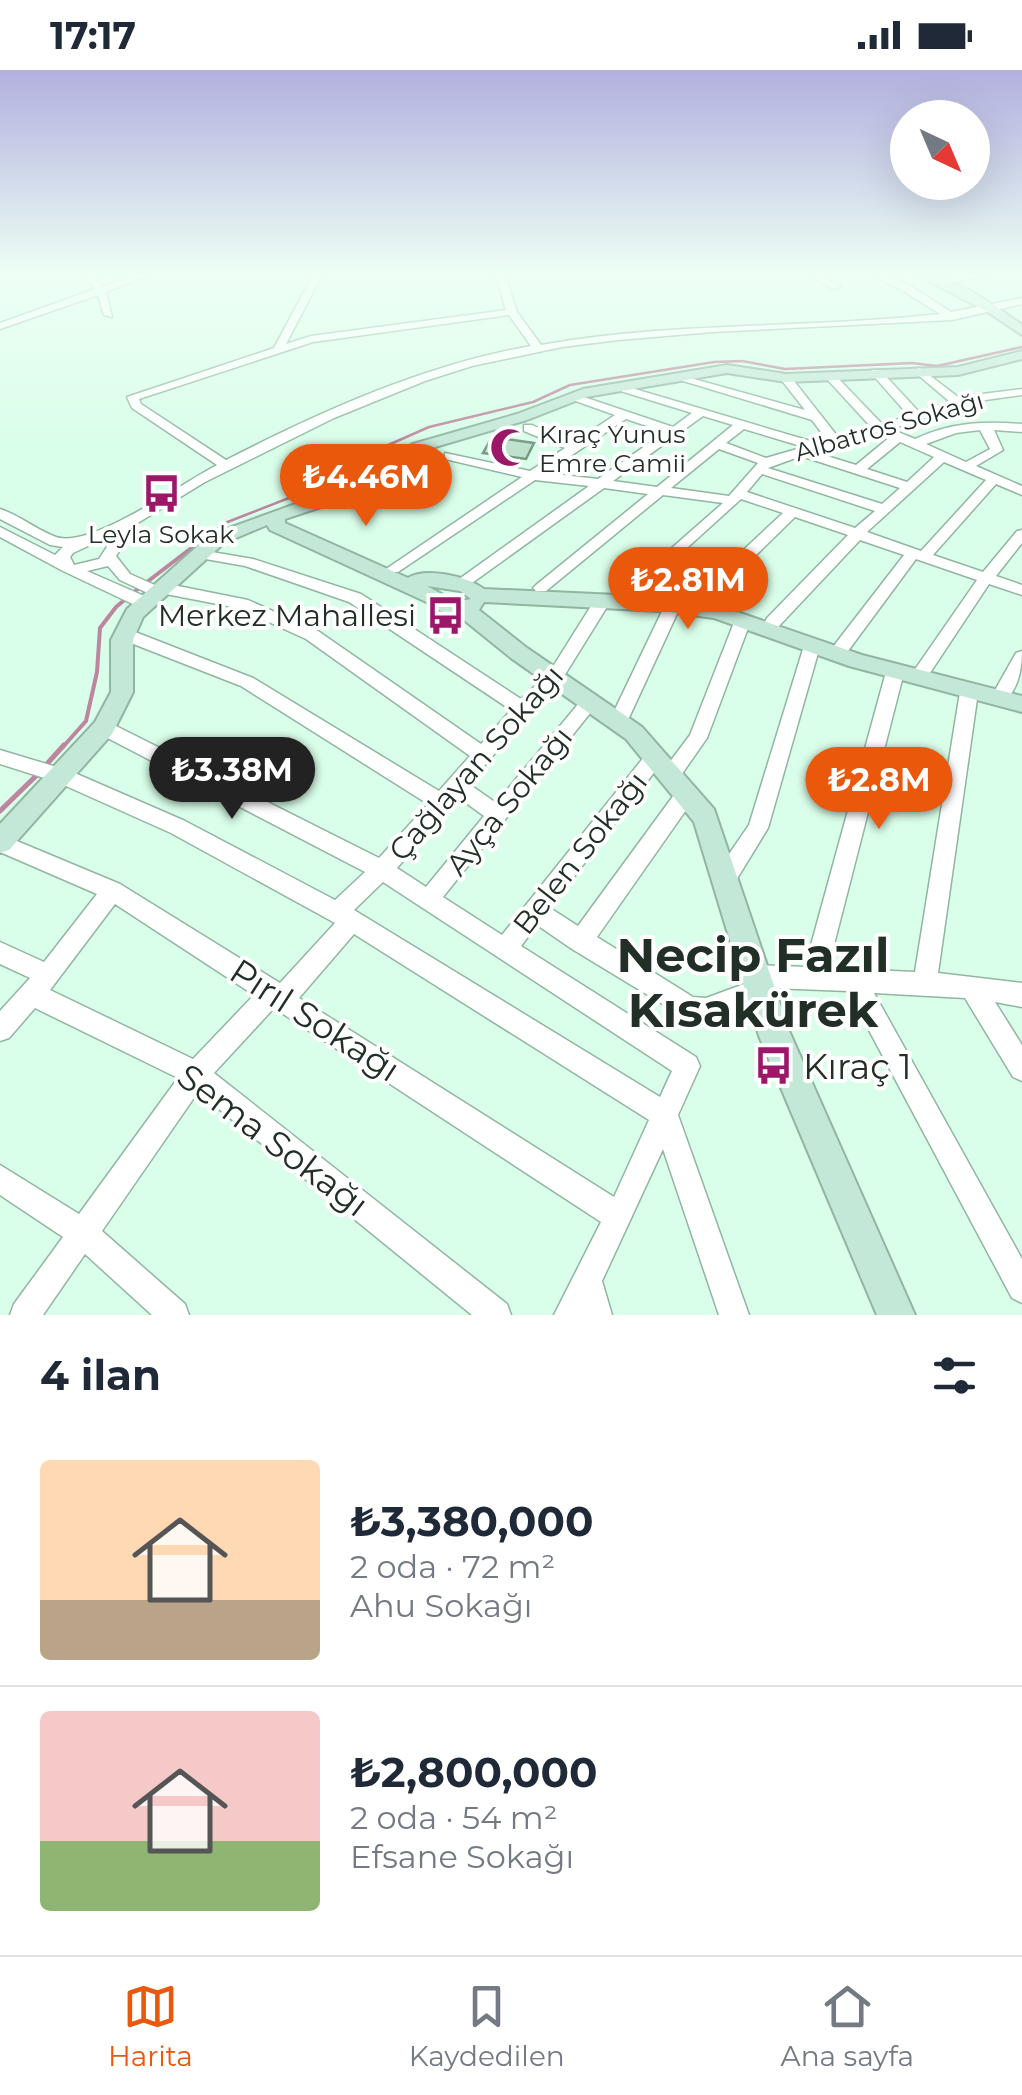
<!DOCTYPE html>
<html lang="tr">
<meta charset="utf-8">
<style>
:root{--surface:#fff;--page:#f6f6f7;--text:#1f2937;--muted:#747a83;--line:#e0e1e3;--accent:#ea580c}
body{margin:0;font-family:Montserrat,sans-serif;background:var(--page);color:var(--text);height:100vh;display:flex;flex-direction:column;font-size:38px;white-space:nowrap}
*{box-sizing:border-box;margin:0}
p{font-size:32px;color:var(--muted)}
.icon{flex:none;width:55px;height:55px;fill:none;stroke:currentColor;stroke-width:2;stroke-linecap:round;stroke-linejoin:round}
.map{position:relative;height:1245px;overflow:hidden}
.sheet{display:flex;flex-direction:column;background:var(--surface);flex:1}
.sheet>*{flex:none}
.needle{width:65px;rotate:136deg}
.fabs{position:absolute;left:890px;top:30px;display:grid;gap:20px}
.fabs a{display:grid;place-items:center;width:100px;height:100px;border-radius:50%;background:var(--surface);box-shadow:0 10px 40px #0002;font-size:50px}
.price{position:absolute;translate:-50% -85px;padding:0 22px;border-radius:35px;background:var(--accent);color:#fff;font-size:32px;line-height:65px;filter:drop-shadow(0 2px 5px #0008)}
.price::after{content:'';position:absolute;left:50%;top:60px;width:30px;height:22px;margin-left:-15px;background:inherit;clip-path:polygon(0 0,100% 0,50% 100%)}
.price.selected{background:#222;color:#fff}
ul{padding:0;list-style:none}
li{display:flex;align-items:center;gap:30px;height:250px;padding:0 40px}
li+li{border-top:2px solid var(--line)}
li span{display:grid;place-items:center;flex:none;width:280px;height:200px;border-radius:10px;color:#555}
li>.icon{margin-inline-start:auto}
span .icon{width:120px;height:120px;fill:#fffc;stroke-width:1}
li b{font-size:42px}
h2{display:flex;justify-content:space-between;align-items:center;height:120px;padding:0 40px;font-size:42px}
.status{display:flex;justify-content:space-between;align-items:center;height:70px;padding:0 50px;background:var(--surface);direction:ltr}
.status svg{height:28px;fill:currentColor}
.tabs{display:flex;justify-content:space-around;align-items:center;height:140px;border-top:2px solid var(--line);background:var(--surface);font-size:28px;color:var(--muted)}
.tabs a{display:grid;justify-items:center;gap:5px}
.tabs .selected{color:var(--accent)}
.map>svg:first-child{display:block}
</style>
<div class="status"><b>17:17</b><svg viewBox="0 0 49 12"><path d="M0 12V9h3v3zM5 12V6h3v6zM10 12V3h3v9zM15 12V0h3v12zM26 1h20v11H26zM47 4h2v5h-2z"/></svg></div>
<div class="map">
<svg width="1022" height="1245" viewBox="0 0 1022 1245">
<rect width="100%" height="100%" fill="#d9fee9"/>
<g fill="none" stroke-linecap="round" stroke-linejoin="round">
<polyline stroke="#bc869f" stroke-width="2.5" points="187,482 225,453 335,410 386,376 429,357 533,332 570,315 714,292 742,291 785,299 912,293 937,296 1022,277"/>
<g stroke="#bc869f" stroke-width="4">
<polyline points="147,512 190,479"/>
<polyline points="62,678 86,651 97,602 100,558 116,537 139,518"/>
</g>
<g stroke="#bc869f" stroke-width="5">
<polyline points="46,695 64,675"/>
<polyline points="0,741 40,702"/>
</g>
</g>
<polygon fill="#bee2cd" stroke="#769885" stroke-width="2.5" points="492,367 534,373 526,389 483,383"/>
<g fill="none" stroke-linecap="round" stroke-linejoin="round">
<defs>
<g id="street">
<polygon points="84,205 93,205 102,217 135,205 149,205 106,222 112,247 104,245 98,225 0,259 0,253 95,219"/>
<path d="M313,205H322L286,274L311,266L506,240L496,205H505L517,242L541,275C673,251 807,259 940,244L900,219L871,205C900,205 927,227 951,242L1022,228V234L952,250L713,262L618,270L562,277L472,296L425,311L334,348L205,412L136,454L116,486L130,504L157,516L163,513L248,530L318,561L481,674L511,640L349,532L245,496L200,488L193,484L200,480L253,489L361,524L521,629L549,603L596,528H608L610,532L561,611L528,644L469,714L496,733L584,627L590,626L599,632L443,827L502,865L648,682H662L664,687L662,692L550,838L578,856L679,718L686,716L693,718L696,724L693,730L597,867L693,927L706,928L747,913L743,906L747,898L755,895L805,897L886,602L895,596L904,602L828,898L915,902L960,622L963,618H975L978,622L938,903L1022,913V937L995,932L1022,975V1011L1013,1007L965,928L874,923L1022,1189V1233L1012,1228L848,921L771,918L768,928L760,931L706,952L689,950L572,879L537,855L521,876L696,987L700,996L678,1045L749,1245H719L663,1079L602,1211L612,1245H554L601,1152L274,938L214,1003L507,1234L511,1245H472L198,1022L102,1161L185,1234L189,1245H152L85,1184L43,1245H10L14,1234L63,1167L0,1125V1095L79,1144L178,1008L35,938L9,968L0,971V941L30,908L0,894V872L44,892L97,824L0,782V764L120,814L280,913L335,853L171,763L57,712L0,694V680L70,701L185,751L335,830L365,802L98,663L95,658L98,653H110L379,788L428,734L241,616L118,568L116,564L118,560H130L253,608L439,721L470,686L306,569L238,538L166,524L159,528L154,526L120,510L108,496L87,501L151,529L153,533L151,537H139L63,501L0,467V457L55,485L63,477L50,475L0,449V439C20,445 36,460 56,467C91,479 182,413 217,395L132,338L127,327L274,278ZM509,245L531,276C424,295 322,341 226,390L141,334L139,329L313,272ZM116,463L99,489L74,495L70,487L73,483ZM458,727L484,746L426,817L397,798ZM383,812L672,1001L660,1027L354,840ZM115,834L254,925L193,989L50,920ZM354,864L649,1050L614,1127L299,928Z"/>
<polygon points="808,205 820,205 841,217 833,219"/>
<polygon points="965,205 993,205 936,215 931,212"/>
<path d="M920,298L958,327L1022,319V325L964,333L951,340L891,359L915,369C951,352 984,351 1022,354V362L994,360L1003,380L976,396L1022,416V425L996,414L933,485L983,502L1017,461L1022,460V473L996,506L1022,515V525L989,514L924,612L918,614L909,608L977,510L916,489L848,581H836L834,577L836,573L904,485L860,470L779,556H767L765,552L767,548L848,465L795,447L707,533H695L693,529L695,525L783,443L741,429L634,526L629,528L621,523L624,520L723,433L663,425L546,521H536L533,518L536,515L648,424L604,418L465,518H455L452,515L455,512L589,416L535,410L398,502H388L386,499L522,407L445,389V383L530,401L565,378L524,361V355H532L573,373L615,345L570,329V325H578L673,357L692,343L614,319V315L618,314L817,373L827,370L812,350L670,307L676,304L805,340L780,308L790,306L838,367L871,357L826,308V304H834L882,354L909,346L872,304V300H880L919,342L950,332L916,303V299ZM703,346L733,355L657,417L613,411ZM626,349L665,362L598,409L545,403ZM744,359L804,377L766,388L726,373ZM980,360L990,379L966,392L926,374L956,363ZM879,362L890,367L856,395L814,382ZM900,372L934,387L907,412L867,399ZM719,379L758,393L729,426L671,418ZM801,386L900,418L882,434L768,398ZM944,392L986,410L921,481L867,462ZM762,404L875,441L855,458L747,422Z"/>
<polygon points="673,530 681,535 627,652 624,657 612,657 609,652 665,535"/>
<polygon points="743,545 751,550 707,668 677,711 670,714 663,711 660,706 663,701 690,665 735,550"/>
<polygon points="812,570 820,576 768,758 732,817 724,819 716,817 713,810 716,803 749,755 804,576"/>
<path d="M1022,581C1022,601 1017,625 999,635L993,634L990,629L1016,583Z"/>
</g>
<g id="secondary">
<path d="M917,205C953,205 993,234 1022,255V265L988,242Z"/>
<path d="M1022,281V289L958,305L786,312L727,303L586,327L527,350L425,380L321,437L285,449V453L408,508C425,497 467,506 484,519L661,527L717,535L862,585L1022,626V642L849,596L714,548L661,541L484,532L479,540L527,578L642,657L714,739L790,963L915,1245H877L759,966L694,752L626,669L511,588L459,546L440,541L433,535L270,460L267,455L224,473L143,547L133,570V622L112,664L9,780L0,783V754L95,652L111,622V570L127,539L210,465L309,429L413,374L517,344L583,319L727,295L786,304L958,297ZM427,516L460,521L471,529L456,532Z"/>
</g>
</defs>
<use href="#street" stroke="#92b5a1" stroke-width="3"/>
<use href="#secondary" stroke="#92b5a1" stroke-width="4"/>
<use href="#street" fill="#fff" fill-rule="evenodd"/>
<use href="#secondary" fill="#c4e8d8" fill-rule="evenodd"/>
</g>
<linearGradient id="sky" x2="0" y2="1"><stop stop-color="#b1b0df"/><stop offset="0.54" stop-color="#eefff5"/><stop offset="1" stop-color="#eefff5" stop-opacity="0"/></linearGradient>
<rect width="1022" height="380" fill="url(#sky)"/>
<defs>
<symbol id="mosque-bare" viewBox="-9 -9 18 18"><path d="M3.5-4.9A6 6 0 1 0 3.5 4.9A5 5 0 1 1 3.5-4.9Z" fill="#9d1768" stroke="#fff" stroke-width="2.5" paint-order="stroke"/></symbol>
<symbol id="bus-bare" viewBox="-9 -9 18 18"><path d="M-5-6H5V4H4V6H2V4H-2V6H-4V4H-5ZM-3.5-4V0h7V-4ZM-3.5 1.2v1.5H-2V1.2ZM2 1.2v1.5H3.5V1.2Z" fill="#9d1768" stroke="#fff" stroke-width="2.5" paint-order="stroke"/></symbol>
</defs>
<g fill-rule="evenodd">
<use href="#mosque-bare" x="482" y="350" width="55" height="55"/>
<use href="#bus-bare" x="134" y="396" width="55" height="55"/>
<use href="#bus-bare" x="418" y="518" width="55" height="55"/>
<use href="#bus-bare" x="746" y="968" width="55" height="55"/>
</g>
<g text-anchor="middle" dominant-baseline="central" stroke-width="8" stroke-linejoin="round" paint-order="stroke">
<g font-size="25" fill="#212f27" stroke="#fff">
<text transform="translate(889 356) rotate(-16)">Albatros Sokağı</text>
</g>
<g font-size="25" fill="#212f27" stroke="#fff" text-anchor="start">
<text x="539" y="364">Kıraç Yunus<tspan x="539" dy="29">Emre Camii</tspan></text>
<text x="161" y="464" text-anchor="middle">Leyla Sokak</text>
</g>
<g font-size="30" fill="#212f27" stroke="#fff" text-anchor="end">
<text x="416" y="545">Merkez Mahallesi</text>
</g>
<g font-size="30" fill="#212f27" stroke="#fff">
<text transform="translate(476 693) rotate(-49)">Çağlayan Sokağı</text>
<text transform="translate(509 731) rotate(-51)">Ayça Sokağı</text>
<text transform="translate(580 783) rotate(-52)">Belen Sokağı</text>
</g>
<g font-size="35" fill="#212f27" stroke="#fff">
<text transform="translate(315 950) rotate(33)">Pırıl Sokağı</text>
<text transform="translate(273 1070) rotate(37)">Sema Sokağı</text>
</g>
<g font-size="35" fill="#212f27" stroke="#fff" text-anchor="start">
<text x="803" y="996">Kıraç 1</text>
</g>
<g font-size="48" font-weight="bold" fill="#212f27" stroke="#fff">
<text x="753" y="885">Necip Fazıl<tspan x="753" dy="55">Kısakürek</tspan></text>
</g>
</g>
</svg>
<div class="fabs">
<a><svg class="needle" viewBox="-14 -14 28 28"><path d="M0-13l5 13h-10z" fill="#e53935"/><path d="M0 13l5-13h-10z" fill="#747a83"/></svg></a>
</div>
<b class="price" style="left:366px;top:459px">₺4.46M</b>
<b class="price" style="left:688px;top:562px">₺2.81M</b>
<b class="price selected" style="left:232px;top:752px">₺3.38M</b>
<b class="price" style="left:879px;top:762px">₺2.8M</b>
</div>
<section class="sheet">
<h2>4 ilan<svg class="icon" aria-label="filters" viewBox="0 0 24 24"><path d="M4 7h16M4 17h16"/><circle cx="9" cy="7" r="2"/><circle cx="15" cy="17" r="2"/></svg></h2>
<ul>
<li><span style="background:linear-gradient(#ffd9b3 70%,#b9a48a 0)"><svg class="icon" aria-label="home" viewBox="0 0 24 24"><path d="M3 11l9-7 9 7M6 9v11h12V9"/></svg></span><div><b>₺3,380,000</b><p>2 oda · 72 m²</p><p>Ahu Sokağı</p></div></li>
<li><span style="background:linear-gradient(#f6c9c9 65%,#8fb573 0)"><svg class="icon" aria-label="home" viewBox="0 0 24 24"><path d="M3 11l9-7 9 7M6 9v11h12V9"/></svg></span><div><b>₺2,800,000</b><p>2 oda · 54 m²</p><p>Efsane Sokağı</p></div></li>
</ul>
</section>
<nav class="tabs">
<a class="selected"><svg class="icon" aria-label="map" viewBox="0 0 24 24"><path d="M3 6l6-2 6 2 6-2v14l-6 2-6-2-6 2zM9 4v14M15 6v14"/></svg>Harita</a>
<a><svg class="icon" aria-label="saved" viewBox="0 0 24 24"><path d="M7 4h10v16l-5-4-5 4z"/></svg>Kaydedilen</a>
<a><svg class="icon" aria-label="home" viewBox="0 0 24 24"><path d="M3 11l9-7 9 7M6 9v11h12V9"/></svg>Ana sayfa</a>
</nav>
